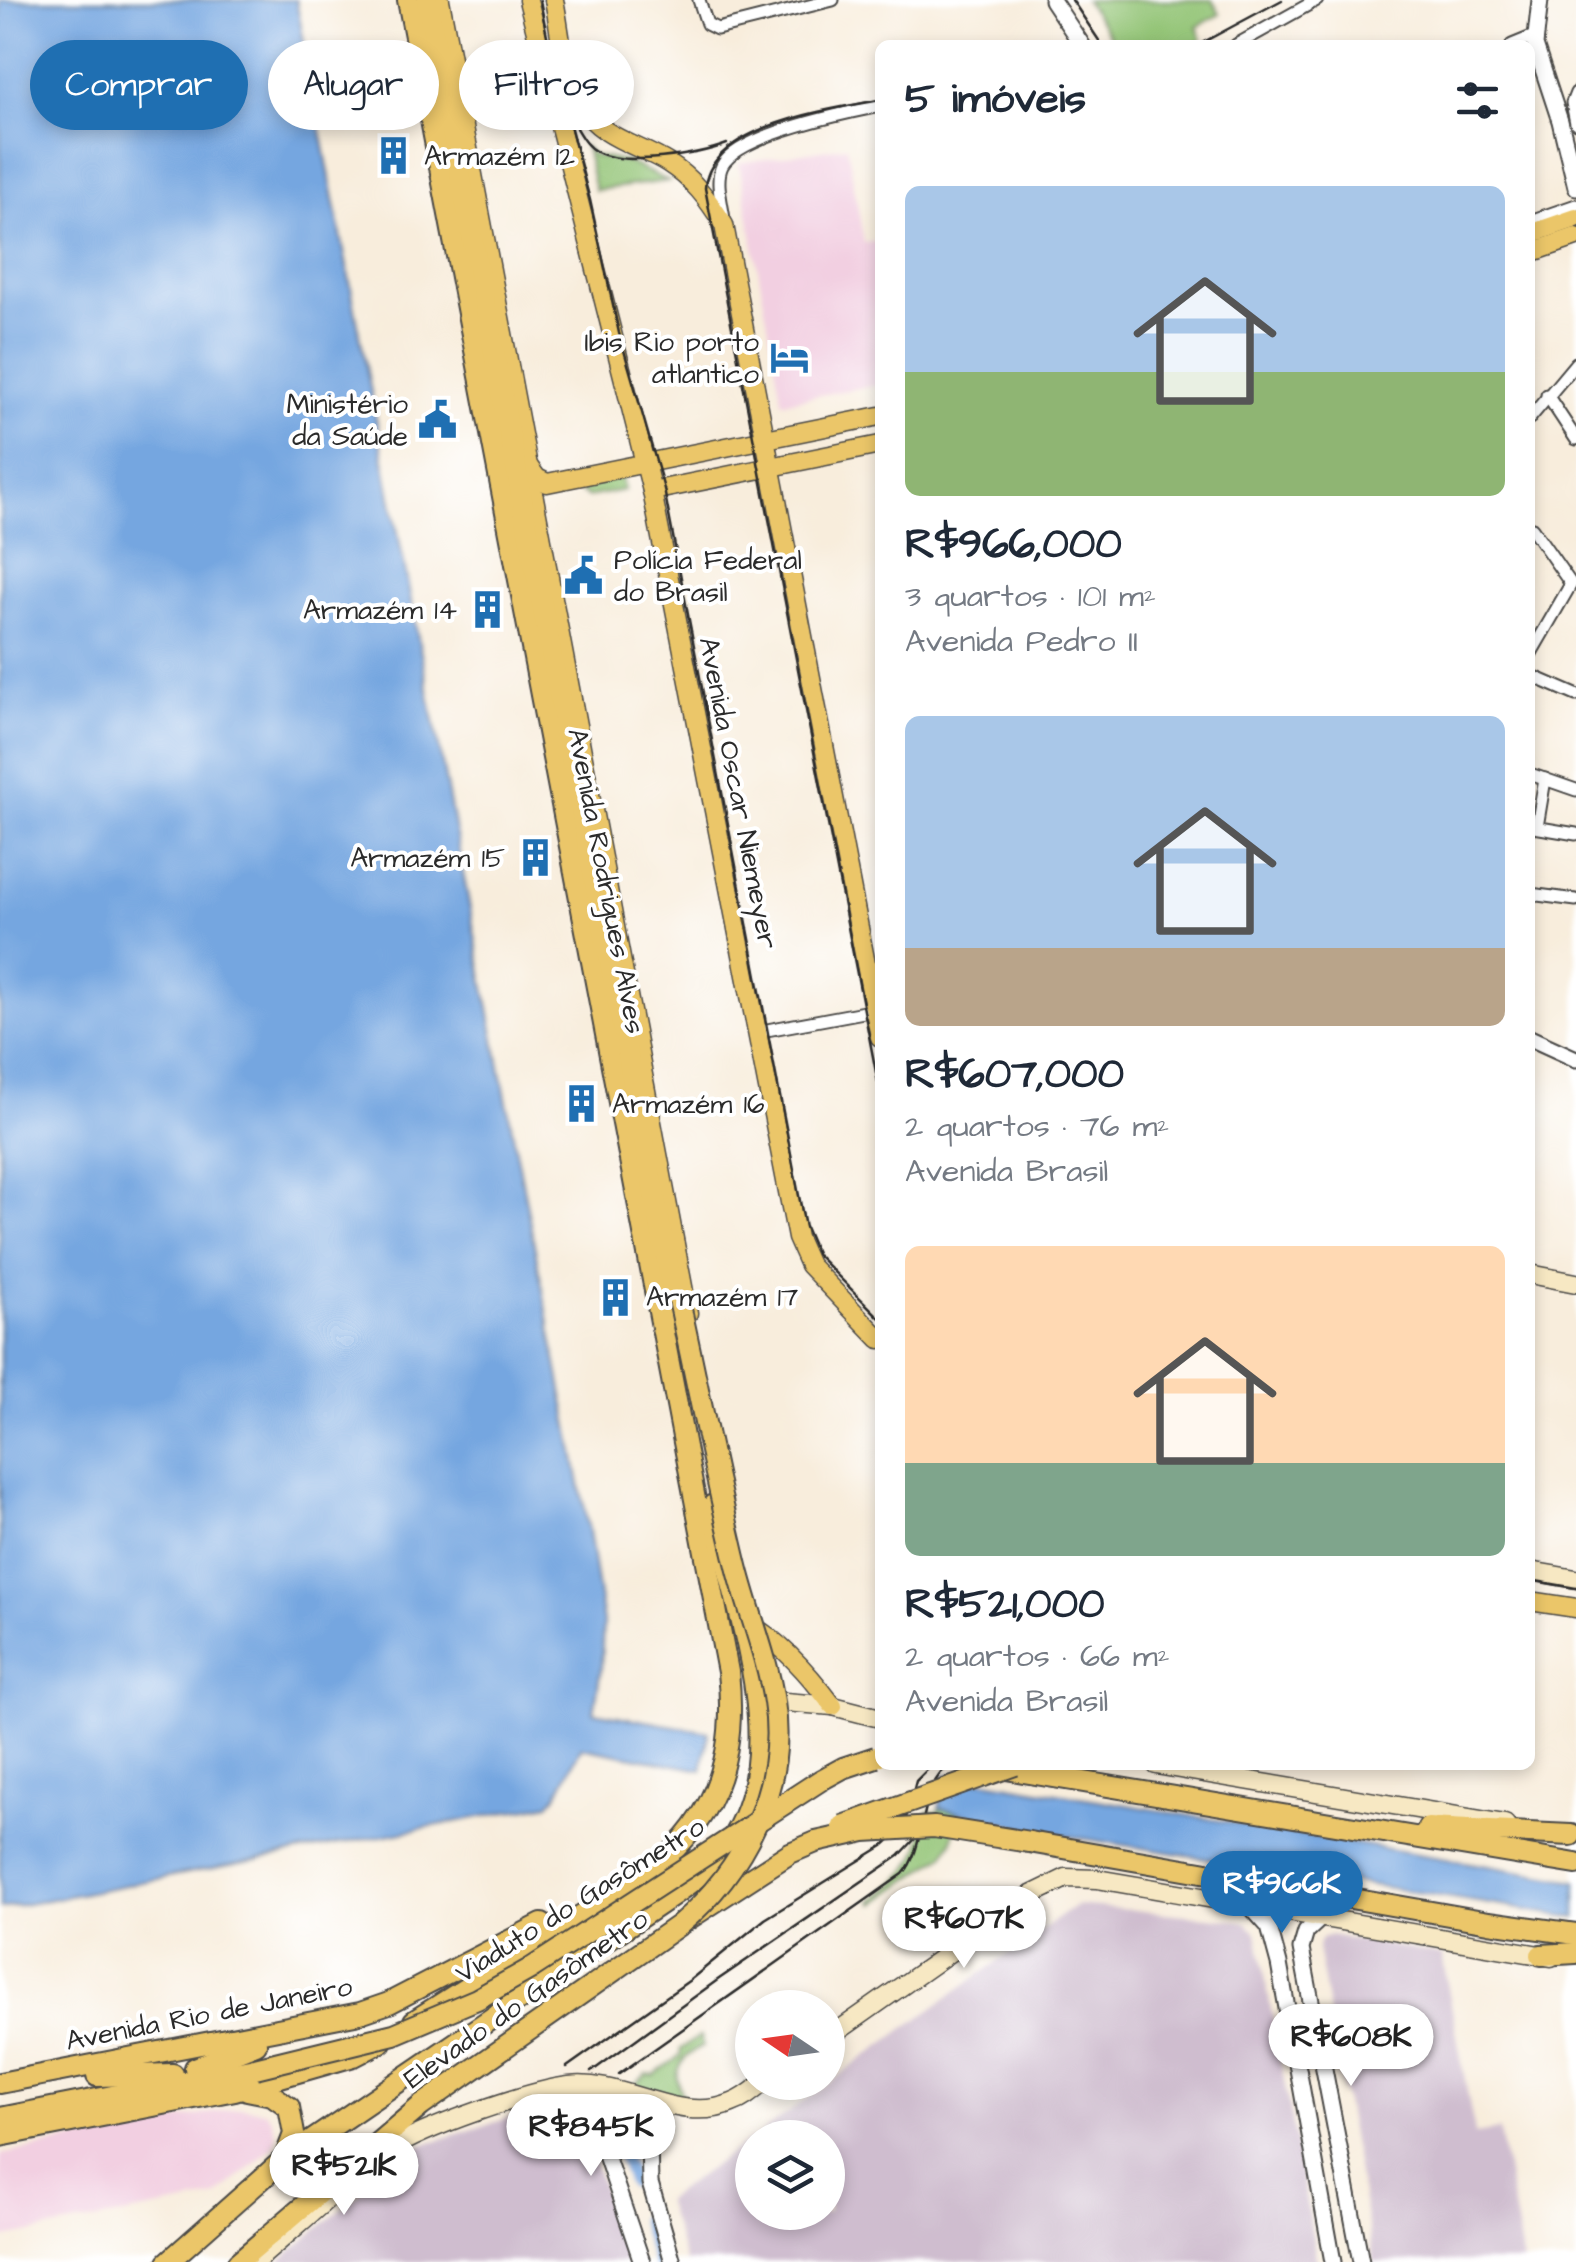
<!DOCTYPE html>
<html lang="pt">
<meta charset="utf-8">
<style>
:root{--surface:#fff;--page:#f6f6f7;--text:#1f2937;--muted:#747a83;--accent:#1f6fb2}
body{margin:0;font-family:"Architects Daughter",sans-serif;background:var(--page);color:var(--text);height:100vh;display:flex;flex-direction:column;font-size:38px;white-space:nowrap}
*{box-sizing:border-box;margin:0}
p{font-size:32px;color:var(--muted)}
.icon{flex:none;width:55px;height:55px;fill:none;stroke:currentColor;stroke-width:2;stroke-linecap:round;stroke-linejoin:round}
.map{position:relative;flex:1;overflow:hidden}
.side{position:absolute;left:875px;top:40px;width:660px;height:1730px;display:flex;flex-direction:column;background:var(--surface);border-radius:15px;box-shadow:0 5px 15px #0003}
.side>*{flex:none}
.top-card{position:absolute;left:30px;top:40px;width:695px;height:90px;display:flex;gap:20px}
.needle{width:65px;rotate:283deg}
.buttons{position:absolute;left:735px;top:1990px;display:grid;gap:20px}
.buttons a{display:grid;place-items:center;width:110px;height:110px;border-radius:50%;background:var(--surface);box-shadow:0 5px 15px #0003;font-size:50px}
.price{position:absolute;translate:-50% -85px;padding:0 22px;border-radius:35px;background:#fff;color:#222;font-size:32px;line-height:65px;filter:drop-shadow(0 2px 5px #0008)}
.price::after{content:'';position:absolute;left:50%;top:60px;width:30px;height:22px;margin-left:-15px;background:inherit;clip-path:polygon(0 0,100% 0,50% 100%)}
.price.current{background:var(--accent);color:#fff}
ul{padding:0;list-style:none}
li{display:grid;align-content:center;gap:20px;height:530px;padding:0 30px}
li span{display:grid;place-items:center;height:310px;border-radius:15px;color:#555}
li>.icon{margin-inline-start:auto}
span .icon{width:180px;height:180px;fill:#fffc;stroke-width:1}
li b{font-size:42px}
h2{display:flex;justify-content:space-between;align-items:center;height:120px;padding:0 30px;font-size:42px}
.tag{padding:0 35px;border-radius:45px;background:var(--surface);box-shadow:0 5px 15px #0003;font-size:35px;line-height:90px}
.tag.current{background:var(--accent);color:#fff}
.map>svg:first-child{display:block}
</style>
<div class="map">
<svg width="1576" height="2262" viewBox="0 0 1576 2262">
<rect width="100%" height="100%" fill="#fff"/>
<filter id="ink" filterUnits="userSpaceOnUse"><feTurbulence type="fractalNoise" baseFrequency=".01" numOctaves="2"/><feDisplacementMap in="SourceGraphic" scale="20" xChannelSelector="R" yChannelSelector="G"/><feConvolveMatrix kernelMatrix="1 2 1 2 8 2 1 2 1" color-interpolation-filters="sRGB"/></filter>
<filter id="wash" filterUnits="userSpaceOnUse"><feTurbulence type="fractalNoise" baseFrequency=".0048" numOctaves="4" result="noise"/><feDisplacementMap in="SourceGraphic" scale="40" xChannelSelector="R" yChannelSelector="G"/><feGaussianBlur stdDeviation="2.25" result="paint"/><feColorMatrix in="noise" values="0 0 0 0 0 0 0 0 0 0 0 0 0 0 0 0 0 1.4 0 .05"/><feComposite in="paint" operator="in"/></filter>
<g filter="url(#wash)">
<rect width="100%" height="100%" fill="#f8eddc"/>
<g fill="#f2cfe1">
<polygon points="847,146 864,243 880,241 880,384 782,402 739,163"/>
<polygon points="242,2107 265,2110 271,2118 276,2137 273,2147 217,2197 0,2239 0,2155"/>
</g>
<g fill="#cfbdcf">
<polygon points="1076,1905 1231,1919 1246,1922 1257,1932 1317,2262 685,2262 665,2200 752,2138 752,2212 828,2212 828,2138 753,2138"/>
<polygon points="1330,1935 1442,1955 1475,2134 1499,2130 1523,2262 1374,2262 1317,1948 1321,1938"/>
<polygon points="573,2098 627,2262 279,2262 412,2148"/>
</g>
<g fill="#91c373" stroke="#5e774f" stroke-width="2.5">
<polygon points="1085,0 1212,0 1220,14 1197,27 1202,40 1192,45 1116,45"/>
<polygon points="585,147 594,156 627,162 668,181 595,190"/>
<polygon points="620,474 624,490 588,497 579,491 583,481"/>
<path d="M939,1808L959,1813L952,1842L944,1855L874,1904L872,1901C915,1869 917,1863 929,1811L938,1813Z"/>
<path d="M700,2036L703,2046C677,2058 669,2080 688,2102L632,2087L647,2074L654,2075L680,2056L681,2049Z"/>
</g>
<g fill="#75a6e0" stroke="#506886" stroke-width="2.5">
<polygon points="0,0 296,0 589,1531 603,1622 601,1668 594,1712 709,1732 702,1770 581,1747 557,1795 549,1804 0,1909"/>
<polygon points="945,1774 1576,1881 1576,1918 1043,1832 939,1808"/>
</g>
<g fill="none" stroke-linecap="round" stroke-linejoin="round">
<g stroke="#75a6e0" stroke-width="11">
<polyline points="613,2127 632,2182"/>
<polyline points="644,2219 657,2262"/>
</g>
</g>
</g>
<g filter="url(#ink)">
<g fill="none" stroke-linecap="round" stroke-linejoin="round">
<defs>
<g id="minor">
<polyline points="699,0 707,24 717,29 833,0"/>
<polyline points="1236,45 1317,0"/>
<polyline points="1512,45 1534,36"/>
<polyline points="1576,93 1572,103 1576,123"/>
<path d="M724,219C722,204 715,180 722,166C739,134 846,113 880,106"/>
<polyline points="1530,221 1576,205"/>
<polyline points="1547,395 1576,439"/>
<polyline points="1530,418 1576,363"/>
<polyline points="1530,655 1571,584 1532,528"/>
<polyline points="1530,675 1576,695"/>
<polyline points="1530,774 1576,790"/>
<polyline points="1534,827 1576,834"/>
<polyline points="1537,827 1545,779"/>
<polyline points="1530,894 1576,900"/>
<polyline points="756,1032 880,1009"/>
</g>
<g id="tertiary">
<polyline points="1052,0 1082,45"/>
<polyline points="1540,0 1535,45 1560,121 1576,187"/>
<polyline points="1530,1038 1576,1059"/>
<polyline points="1251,1907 1269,1927 1279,1964 1333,2262"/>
<polyline points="1320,1919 1306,1932 1301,1949 1361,2262"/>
<polyline points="580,2085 586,2096 642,2262"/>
<polyline points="655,2101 649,2140 650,2183 673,2262"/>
</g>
<g id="secondary">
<polyline points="1530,1274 1576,1283"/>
<polyline points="1530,1571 1576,1579"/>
<polyline points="764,1695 785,1702 833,1706 880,1718"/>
<polyline points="1156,1765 1505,1824"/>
<polyline points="828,2038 1031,1895 1066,1878 1097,1879 1551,1957"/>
<path d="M255,2262C297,2227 345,2180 390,2150C422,2128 529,2091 569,2086C624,2079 678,2126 732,2103C744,2099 754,2090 764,2082"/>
</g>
<g id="primary">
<polyline points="440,0 688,1313"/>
<polyline points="528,0 652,491 797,1238 809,1265 880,1339"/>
<path d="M554,0C561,33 562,75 580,104C600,138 637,144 668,163C693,179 708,199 724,225L880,1037"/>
<polyline points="1530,234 1576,218"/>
<polyline points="1530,253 1576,237"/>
<polyline points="529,467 537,478 547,483 880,416"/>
<polyline points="652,491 880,445"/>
<polyline points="1530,1601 1576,1608"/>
<path d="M748,1623C781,1642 810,1675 833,1706"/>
</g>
<g id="trunk">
<path d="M408,0L728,1672C738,1761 713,1828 639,1879L414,2021"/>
<polyline points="427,0 678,1319"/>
<polyline points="982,1765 1576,1864"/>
<polyline points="1428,1828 1571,1835"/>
<polyline points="1029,1842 1489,1922 1576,1934"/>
<polyline points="1541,1955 1576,1953"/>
<polyline points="195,2068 256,2044"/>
<polyline points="97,2076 173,2074"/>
<polyline points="0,2083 360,2013 389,2003 542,1924"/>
<polyline points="247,2090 272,2095 289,2107 294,2134 285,2158"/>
<polyline points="0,2118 255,2068"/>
<polyline points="0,2136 235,2090 354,2056 381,2042"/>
<path d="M168,2262L282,2161L673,1895C694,1880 714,1865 729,1843C795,1747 733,1608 713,1505"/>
<polyline points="238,2262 421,2106 679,1925 790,1853 816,1842"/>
</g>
</defs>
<use href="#minor" stroke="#4a4846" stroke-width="15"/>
<use href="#tertiary" stroke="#4a4846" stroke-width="19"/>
<use href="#secondary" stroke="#4a4846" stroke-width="21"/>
<use href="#primary" stroke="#4a4846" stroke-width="21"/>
<use href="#trunk" stroke="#4a4846" stroke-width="24"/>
<use href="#minor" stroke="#fff" stroke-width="11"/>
<use href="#tertiary" stroke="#fff" stroke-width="15"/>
<use href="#secondary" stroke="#f7e8c3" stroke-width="18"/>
<use href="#primary" stroke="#ebc669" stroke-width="18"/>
<use href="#trunk" stroke="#ebc669" stroke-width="20"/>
<g stroke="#2b2b2b" stroke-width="2.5">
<polyline points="540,0 549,46 590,200 619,333 664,489 805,1227 817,1255 880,1318"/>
<polyline points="1072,0 1102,45"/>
<polyline points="1198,45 1282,0"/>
<path d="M880,100C832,109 709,125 705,188L880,1093"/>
<path d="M576,128C582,138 587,147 597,152C626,167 698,155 727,144"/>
<polyline points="1530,1580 1576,1588"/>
<polyline points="905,1822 916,1781 932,1765"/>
<polyline points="567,2067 690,1980 765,1919 883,1846 893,1837 909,1810"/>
<polyline points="591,2072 719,1979 899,1856 915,1839"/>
<path d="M619,2074L903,1874C928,1846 918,1782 951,1765"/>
</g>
<defs>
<g id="trunk-bridge">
<polyline points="843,1826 1015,1765"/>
<polyline points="816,1842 865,1831 934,1827 1029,1842"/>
<path d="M679,1925C742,1872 788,1787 774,1702C767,1655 747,1609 736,1562C715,1475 698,1387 679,1300"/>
<polyline points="255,2068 394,2034 477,1999 530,1969 821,1780 843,1768 876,1757"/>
</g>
</defs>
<use href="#trunk-bridge" stroke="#4a4846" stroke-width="24" stroke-linecap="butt"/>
<use href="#trunk-bridge" stroke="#ebc669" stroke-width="20"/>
</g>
</g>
<defs>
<symbol id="building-bare" viewBox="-9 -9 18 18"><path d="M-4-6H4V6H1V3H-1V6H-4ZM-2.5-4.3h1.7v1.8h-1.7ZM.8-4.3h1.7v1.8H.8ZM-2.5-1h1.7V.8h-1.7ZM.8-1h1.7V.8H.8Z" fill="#1f6fb2" stroke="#fff" stroke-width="2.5" paint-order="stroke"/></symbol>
<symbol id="hotel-bare" viewBox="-9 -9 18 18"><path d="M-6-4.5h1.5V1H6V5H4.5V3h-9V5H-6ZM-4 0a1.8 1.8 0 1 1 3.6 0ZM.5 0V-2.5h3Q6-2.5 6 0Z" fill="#1f6fb2" stroke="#fff" stroke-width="2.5" paint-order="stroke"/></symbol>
<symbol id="civic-bare" viewBox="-9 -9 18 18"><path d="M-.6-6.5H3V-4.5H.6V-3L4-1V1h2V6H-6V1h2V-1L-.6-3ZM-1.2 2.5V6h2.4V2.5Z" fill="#1f6fb2" stroke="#fff" stroke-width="2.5" paint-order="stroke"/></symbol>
</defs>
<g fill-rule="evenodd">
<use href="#building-bare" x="366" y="128" width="55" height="55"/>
<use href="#hotel-bare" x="762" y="330" width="55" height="55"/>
<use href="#civic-bare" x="410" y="392" width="55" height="55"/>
<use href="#civic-bare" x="556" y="548" width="55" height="55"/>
<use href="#building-bare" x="460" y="582" width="55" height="55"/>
<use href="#building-bare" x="508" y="830" width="55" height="55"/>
<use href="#building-bare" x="554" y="1076" width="55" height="55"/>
<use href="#building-bare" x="588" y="1270" width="55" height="55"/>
</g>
<g text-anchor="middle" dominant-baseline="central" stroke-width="8" stroke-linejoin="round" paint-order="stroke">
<g font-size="28" fill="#2b2b2b" stroke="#fff" text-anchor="start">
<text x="424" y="156">Armazém 12</text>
<text x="759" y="342" text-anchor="end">Ibis Rio porto<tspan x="759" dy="32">atlantico</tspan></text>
<text x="408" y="404" text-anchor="end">Ministério<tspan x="408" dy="32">da Saúde</tspan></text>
<text x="614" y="560">Polícia Federal<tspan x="614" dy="32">do Brasil</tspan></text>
<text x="457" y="610" text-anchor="end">Armazém 14</text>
<text x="505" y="858" text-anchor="end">Armazém 15</text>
<text x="612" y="1104">Armazém 16</text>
<text x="646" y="1297">Armazém 17</text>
</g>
<g font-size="28" fill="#2b2b2b" stroke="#fff">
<text transform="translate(738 793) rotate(79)">Avenida Oscar Niemeyer</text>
<text transform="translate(606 881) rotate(79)">Avenida Rodrigues Alves</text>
<text transform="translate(580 1900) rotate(-32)">Viaduto do Gasômetro</text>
<text transform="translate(526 1999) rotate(-35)">Elevado do Gasômetro</text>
<text transform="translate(209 2014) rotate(-11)">Avenida Rio de Janeiro</text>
</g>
</g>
</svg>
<div class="buttons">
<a><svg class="needle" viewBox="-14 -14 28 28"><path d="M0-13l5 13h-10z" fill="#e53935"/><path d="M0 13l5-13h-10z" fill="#747a83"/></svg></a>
<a><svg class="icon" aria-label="layers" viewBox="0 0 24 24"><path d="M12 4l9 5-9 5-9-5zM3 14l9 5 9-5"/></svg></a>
</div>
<b class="price current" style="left:1282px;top:1936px">R$966K</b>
<b class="price" style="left:964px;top:1971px">R$607K</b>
<b class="price" style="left:1351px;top:2089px">R$608K</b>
<b class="price" style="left:591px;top:2179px">R$845K</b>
<b class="price" style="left:344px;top:2218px">R$521K</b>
<div class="top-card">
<a class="tag current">Comprar</a>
<a class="tag">Alugar</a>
<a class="tag">Filtros</a>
</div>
<section class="side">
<h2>5 imóveis<svg class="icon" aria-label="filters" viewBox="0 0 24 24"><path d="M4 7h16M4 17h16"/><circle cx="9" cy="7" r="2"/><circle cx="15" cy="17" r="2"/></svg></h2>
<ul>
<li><span style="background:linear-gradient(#a9c7e8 60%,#8fb573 0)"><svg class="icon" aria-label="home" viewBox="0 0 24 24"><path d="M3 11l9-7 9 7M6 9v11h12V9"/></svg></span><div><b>R$966,000</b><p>3 quartos · 101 m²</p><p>Avenida Pedro II</p></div></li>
<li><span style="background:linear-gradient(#a9c7e8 75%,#b9a48a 0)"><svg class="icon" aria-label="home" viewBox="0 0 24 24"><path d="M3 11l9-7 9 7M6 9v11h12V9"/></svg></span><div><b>R$607,000</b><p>2 quartos · 76 m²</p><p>Avenida Brasil</p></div></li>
<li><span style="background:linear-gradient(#ffd9b3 70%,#7fa58c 0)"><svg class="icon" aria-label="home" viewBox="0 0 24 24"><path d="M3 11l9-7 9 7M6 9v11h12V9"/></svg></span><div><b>R$521,000</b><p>2 quartos · 66 m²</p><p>Avenida Brasil</p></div></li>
</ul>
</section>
</div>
